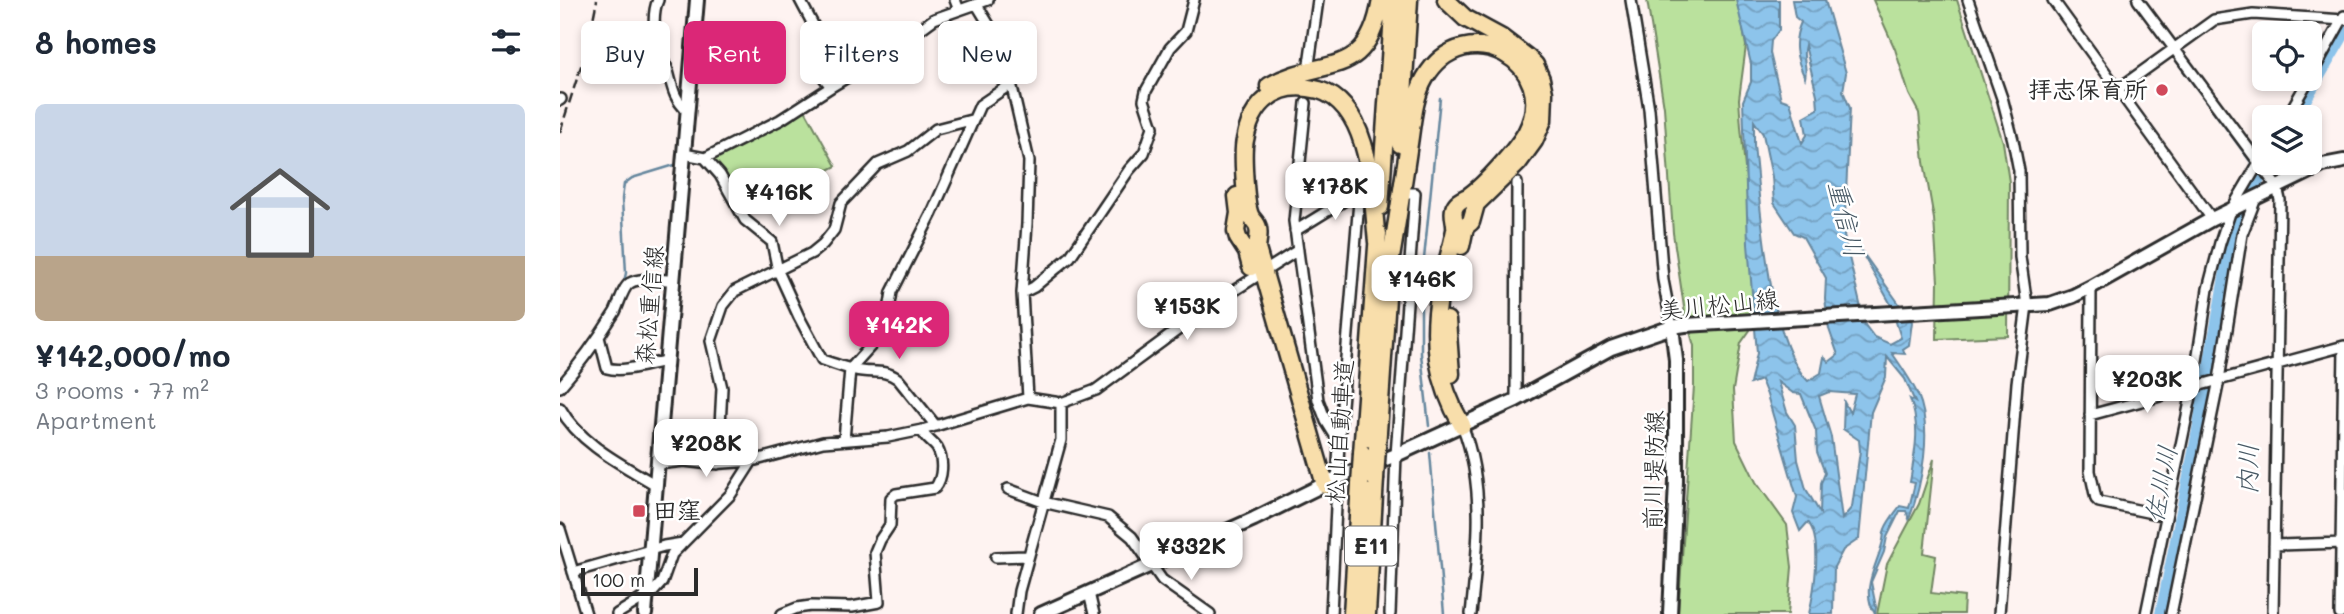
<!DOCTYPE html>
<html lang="en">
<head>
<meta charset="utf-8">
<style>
	:root { --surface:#fff; --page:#f6f6f7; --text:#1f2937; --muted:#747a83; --accent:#db2777 }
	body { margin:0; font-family:Mali,"Klee One",sans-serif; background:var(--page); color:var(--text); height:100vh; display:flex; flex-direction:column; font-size:26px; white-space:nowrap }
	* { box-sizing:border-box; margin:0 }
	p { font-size:23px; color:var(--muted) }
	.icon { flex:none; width:38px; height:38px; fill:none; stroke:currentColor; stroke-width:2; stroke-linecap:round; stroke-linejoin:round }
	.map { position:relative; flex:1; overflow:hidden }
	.side { display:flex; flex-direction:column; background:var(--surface); width:560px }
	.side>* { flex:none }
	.banner { position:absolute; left:21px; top:21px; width:665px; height:63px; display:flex; gap:14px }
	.tools { position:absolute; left:1692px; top:21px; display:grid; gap:14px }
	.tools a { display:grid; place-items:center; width:70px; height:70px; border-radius:10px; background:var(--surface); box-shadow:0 4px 10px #0003; font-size:35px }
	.scale { position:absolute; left:21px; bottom:18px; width:117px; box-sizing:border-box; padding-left:7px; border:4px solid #2b2b2b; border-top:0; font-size:19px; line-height:24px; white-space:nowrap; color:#2b2b2b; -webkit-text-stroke:5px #fff; paint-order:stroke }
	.price { position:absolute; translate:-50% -60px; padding:0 16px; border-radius:14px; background:#fff; color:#222; font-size:23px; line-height:46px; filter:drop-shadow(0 2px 4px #0008) }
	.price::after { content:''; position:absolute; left:50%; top:42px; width:21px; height:16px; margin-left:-10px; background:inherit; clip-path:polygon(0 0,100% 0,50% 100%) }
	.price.selected { background:var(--accent); color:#fff }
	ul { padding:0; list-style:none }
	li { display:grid; align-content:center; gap:14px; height:371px; padding:0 35px }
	li span { display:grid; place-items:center; height:217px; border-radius:10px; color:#555 }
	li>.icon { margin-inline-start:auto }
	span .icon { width:126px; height:126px; fill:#fffc; stroke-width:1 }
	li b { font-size:30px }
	h2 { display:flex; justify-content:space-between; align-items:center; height:84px; padding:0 35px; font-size:30px }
	.chip { padding:0 24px; border-radius:10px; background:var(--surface); box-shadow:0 4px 10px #0003; font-size:24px; line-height:63px }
	.chip.selected { background:var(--accent); color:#fff }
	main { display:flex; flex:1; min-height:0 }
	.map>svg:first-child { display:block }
	.green { fill:#bae19d; stroke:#728664; stroke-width:2 }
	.water { fill:url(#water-waves); stroke:#66879e; stroke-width:2; fill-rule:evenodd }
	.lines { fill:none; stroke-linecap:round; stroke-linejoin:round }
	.stream { stroke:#66879e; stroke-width:2.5 }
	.river { stroke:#8dc4eb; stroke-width:14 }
	.street-casing { stroke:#2b2b2b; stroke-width:14 }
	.secondary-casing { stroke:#2b2b2b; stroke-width:18 }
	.highway-casing { stroke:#2b2b2b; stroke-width:21 }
	.street { stroke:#fff; stroke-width:9 }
	.secondary { stroke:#fff; stroke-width:12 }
	.highway { stroke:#f8deab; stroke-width:16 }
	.rail { stroke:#2b2b2b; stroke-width:2.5; stroke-dasharray:10 5; stroke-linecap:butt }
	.highway-bridge-casing { stroke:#2b2b2b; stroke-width:21; stroke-linecap:butt }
	.highway-bridge { stroke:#f8deab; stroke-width:16 }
	.poi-dot { fill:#d1495b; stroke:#fff; stroke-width:2.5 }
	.labels { text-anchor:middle; stroke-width:5; stroke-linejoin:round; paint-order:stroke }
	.shield { fill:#fff; stroke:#6b6b6b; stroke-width:2 }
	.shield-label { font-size:23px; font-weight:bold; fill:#2b2b2b }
	.poi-label { font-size:24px; font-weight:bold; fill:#2b2b2b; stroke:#fff; text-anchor:end }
	.street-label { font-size:24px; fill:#2b2b2b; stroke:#fff }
	.water-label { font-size:26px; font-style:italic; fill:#485965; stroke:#fff }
</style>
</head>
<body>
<main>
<section class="side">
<h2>8 homes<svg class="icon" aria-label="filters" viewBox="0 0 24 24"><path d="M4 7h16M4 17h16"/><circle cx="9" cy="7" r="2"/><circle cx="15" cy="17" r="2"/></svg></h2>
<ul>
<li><span style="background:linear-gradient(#c9d6e8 70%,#b9a48a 0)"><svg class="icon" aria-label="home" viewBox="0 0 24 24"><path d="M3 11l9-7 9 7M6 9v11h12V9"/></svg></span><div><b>¥142,000/mo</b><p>3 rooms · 77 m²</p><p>Apartment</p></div></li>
</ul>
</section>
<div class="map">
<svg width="1784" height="614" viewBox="0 0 1784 614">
	<defs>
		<pattern id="water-waves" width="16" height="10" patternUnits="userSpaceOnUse" patternTransform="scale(1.75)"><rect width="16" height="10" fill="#8dc4eb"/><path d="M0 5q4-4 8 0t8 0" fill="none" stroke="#739fbf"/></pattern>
	</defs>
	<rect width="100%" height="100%" fill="#fef3f1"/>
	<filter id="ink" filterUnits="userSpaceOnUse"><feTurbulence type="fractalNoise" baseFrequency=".0143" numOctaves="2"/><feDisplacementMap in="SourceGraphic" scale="14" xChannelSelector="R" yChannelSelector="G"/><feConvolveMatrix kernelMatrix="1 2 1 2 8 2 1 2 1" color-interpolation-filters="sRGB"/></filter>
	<g filter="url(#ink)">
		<!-- green -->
		<path class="green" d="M1087,0h91l8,46 -7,53 2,28 7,72 17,110 -24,34 -8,47 3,51 20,41 31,43 5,42 -4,47h-110l16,-228v-40l-9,-32 -12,-81 -9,-126z
			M1313,0h84l46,142 6,40 -1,154 -71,3 1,-57 -4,-63 -10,-57 -5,-49 -10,-19 -14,-45z
			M244,108l32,58 -92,48 -32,-57z
			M1374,459l-10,94 12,3 -5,37 33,4 -1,17h-86l10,-50 32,-60z"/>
		<!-- water -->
		<path class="water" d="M1176,0h43v30l-8,11 -1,12 11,46 9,3 12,41 5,-8 -3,-18 14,-8 -1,-14 -12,-50c-4,13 3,21 0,33 -9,-19 -13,-35 -4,-56l-6,-5 -3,-17h33l21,73 -3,18 7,17 -6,128 21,89 9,12 16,7 11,-6 -11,-35 -32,-57 54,76 -3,23 -6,4 2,5 -13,-1c9,13 19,27 26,42 15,34 4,90 -9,124l-3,-8h-6l-13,26 -3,15 -13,30 5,25 -1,7c-16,-25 3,-49 8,-74 1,-4 0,-7 2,-11 3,-8 10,-16 15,-23l9,2 6,-25 -5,-1c5,-30 11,-55 0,-83l5,3 -10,-23 -18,-22 -1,20 -15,35 -12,127 -16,11 -9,17 -1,47h-24c5,-22 14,-74 -1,-92l-8,9 -7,-18 4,-16 -30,-102 -6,-15 -11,4 7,-31 -9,-109 -5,-143 8,-19v-18zM1194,121l9,13 9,43 2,26 20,30 9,4 23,41 -1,21 4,30 9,26 -9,7 -5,-5 -3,16 -13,8c-40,-38 -48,-180 -54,-236zM1218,382l15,11 8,1 15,37 1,21 8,21 -4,10 -1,30 -14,-24 -8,-29 -3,-35 -8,-13zM1269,392l26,2 -5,19 -6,-11 -1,27 16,11 1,11 -8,56 -10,12 -11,-82 -12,-41z"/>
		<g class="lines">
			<!-- stream -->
			<path class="stream" d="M1572,0l37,49
				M1612,55l81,110
				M63,286l3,-13 -4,-74 2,-15 8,-6 46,-14
				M869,426l-8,-72v-65l19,-191
				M870,453l14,161"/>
			<!-- river -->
			<path class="river" d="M1734,117l50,-85
				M1602,614l34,-167 36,-204c9,-29 20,-55 35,-80"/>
			<defs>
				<path id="street" d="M98,0c-7,15 -3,41 2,56 2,5 7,9 8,15 5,18 5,26 19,40
					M240,0l18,34 -4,22 4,14 13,17 58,-35 45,-33 54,-19
					M395,0l4,10
					M1071,0l18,109 14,171 9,47
					M1408,0l35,101 10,39 6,31 1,86 7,48 -10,78 -18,231
					M1493,0l159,219
					M1578,0l139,187 3,13 -7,414
					M417,5l26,43 26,113 -2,63 -5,69 6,105
					M749,64l9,-64
					M1750,77l34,-61
					M1558,89l96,-69 39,-6 91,6
					M0,100l1,-1
					M746,103l-12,118 24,179 8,21 13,21
					M1727,117l22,-38
					M124,154l21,4 15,17 25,45 27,22 6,29 21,46 23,43c11,3 22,8 33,10 16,4 29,-2 43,9l38,47
					M145,158l75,-38 51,-33
					M735,231l68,-42
					M1531,287l-1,184 6,28 3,3 67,14
					M462,293l12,-6 36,-30 59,-87 15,-17 9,-26 -9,-27 2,-9 24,-43 16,-17 8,-31
					M39,337l8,31c16,5 41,-4 59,-7
					M0,387c21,-24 38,-48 55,-75 4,-8 8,-25 15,-29 9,-6 32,-3 43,-3
					M956,400l1,-217
					M0,408c20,36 61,56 96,77
					M1530,415l254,-69 -4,268
					M902,425c24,61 16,125 9,189
					M284,440l6,-71 36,-40 6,-37 40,-79 48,-108 31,-21
					M98,464l26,-3 26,3 42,-3
					M158,464l4,-76 -11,-47 12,-35 12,-15 77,-38 11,-9 11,-14 7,-27 37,-39 30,-13 28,-22 35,-9
					M448,489l35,13 65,15 24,20 30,43 48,34
					M0,529l26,85
					M1714,545l70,-2
					M436,557l32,-1
					M13,572l91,-26 19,-3
					M529,593l5,21
					M57,614l36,-22 9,-10 10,-28 59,-60 21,-33 71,-19 65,-5 34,-7 106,-32 33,5 35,-13 117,-86 85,-54
					M222,614l15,-6 14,-2 41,1 27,-5 -4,-50 5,-12 10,-15 1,-27 5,-4 39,-6c8,-10 9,-28 2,-40 -5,-7 -12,-9 -15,-18
					M456,614l3,-23 42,-151v-37
					M771,614l8,-172 21,-253
					M830,614l6,-159 19,-262h-9
					M1586,614l47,-227 15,-98 12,-46 11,-33 33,-56
					M1611,614l48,-234 23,-146 14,-36"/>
				<path id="secondary" d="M85,614l52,-614
					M481,614l213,-95 83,-41 59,-23 120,-55 95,-52 61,-21 13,-2 365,-21 23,-8 18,-9 121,-68 111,-54 21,-4
					M1110,614l6,-133v-121l-4,-33"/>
				<path id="highway" d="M886,0l19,18 37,20 25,19 8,8 6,14 3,14 -1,27 -9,21 -16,22 -42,41 -5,18 -6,5 -4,19
					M709,86c54,-31 98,-3 112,-86
					M840,144l9,-144
					M677,196l2,17 -3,18 2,7 9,14 4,15
					M820,207l14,-207
					M828,276c7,-42 14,-84 20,-126 4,-23 5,-52 17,-72 40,-69 138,-15 101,55 -9,16 -41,52 -57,63 -5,3 -13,5 -15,13 -2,6 2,14 1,21 -4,21 -11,41 -15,62 -9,48 -3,90 22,133
					M887,320l4,54
					M817,447l12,-179
					M802,453l16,-220
					M765,485l-68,-236c0,-6 3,-15 1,-21 -1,-6 -6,-8 -8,-13 -5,-12 -8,-63 -5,-75 4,-22 15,-42 37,-50 11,-4 25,-3 37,0 53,16 53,106 58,152
					M792,614l8,-130
					M807,614l8,-135"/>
			</defs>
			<!-- street casing -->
			<use href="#street" class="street-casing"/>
			<!-- secondary casing -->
			<use href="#secondary" class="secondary-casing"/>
			<!-- highway casing -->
			<use href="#highway" class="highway-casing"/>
			<!-- street -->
			<use href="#street" class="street"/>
			<!-- secondary -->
			<use href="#secondary" class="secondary"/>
			<!-- highway -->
			<use href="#highway" class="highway"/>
			<!-- rail -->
			<path class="rail" d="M0,132l28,-88 9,-44"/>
			<defs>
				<path id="highway-bridge" d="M815,479l2,-32
					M800,484l2,-31"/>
			</defs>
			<!-- highway-bridge casing -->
			<use href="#highway-bridge" class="highway-bridge-casing"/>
			<!-- highway-bridge -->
			<use href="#highway-bridge" class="highway-bridge"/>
		</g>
	</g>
	<!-- markers -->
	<g class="poi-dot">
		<circle cx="1602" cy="90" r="7"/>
		<rect x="72" y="504" width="14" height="14" rx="3.5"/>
	</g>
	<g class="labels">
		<!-- shield labels -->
		<rect class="shield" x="785" y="526.5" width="52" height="39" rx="5"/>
		<g class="shield-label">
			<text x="811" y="554">E11</text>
		</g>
		<!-- poi labels -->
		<g class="poi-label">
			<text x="1588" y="98">拝志保育所</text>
			<text x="93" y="519" text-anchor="start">田窪</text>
		</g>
		<!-- street labels -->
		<g class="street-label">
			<text transform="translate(90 305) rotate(-85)" y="8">森松重信線</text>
			<text transform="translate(1159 305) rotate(-6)" y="8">美川松山線</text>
			<text transform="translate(780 431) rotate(-86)" y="8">松山自動車道</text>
			<text transform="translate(1094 470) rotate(-89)" y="8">前川堤防線</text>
		</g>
		<!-- water labels -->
		<g class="water-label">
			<text transform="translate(1286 219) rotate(77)" y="9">重信川</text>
			<text transform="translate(1688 469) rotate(-89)" y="9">内川</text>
			<text transform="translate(1601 484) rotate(-79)" y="9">佐川川</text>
		</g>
	</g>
</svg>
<div class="tools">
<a><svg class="icon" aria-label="locate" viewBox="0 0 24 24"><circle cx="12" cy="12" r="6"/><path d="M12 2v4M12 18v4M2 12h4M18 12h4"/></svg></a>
<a><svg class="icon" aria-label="layers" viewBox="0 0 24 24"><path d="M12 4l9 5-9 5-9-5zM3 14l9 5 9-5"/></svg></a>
</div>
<div class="scale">100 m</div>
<b class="price" style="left:775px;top:222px">¥178K</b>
<b class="price" style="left:219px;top:228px">¥416K</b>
<b class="price" style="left:862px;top:315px">¥146K</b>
<b class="price" style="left:627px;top:342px">¥153K</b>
<b class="price selected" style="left:339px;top:361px">¥142K</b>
<b class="price" style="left:1587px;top:415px">¥203K</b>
<b class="price" style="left:146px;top:479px">¥208K</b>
<b class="price" style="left:631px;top:582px">¥332K</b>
<div class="banner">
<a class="chip">Buy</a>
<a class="chip selected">Rent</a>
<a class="chip">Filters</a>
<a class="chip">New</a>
</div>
</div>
</main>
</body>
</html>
